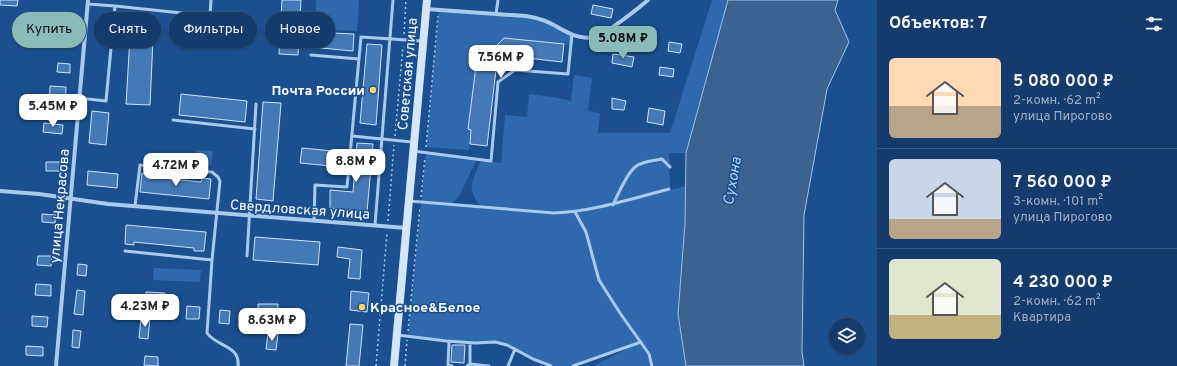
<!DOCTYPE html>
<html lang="ru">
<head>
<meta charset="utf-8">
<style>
	:root { --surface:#143b6b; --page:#214673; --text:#f1f3f6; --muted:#9dadc1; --line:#33557e; --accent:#8bbbb9 }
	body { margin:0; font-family:Overpass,sans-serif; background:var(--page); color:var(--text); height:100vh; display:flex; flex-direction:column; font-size:15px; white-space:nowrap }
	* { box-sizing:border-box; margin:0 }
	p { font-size:13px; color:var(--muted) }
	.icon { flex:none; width:22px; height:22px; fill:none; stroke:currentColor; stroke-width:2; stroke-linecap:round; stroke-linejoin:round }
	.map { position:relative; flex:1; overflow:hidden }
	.details { display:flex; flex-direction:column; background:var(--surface); width:300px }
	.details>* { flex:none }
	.top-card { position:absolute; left:12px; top:12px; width:380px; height:36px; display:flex; gap:8px }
	.fabs { position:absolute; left:829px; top:318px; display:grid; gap:8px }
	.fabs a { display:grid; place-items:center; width:36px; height:36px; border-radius:50%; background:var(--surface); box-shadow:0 1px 3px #0004,0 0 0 1px var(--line); font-size:20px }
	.price { position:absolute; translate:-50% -34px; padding:0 9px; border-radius:8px; background:#fff; color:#222; font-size:13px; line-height:26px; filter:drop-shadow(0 1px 2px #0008) }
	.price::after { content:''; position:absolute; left:50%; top:24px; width:12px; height:9px; margin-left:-6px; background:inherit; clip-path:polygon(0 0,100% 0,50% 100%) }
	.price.current { background:var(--accent); color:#111 }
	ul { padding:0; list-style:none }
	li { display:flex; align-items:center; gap:12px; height:100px; padding:0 12px }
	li+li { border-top:1px solid var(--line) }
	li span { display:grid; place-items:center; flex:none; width:112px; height:80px; border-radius:6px; color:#555 }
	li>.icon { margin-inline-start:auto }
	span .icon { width:48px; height:48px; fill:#fffc; stroke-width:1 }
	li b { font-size:17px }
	h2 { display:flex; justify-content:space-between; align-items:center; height:48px; padding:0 12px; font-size:17px }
	.chip { padding:0 14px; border-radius:18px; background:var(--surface); box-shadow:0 1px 3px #0004,0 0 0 1px var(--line); font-size:14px; line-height:36px }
	.chip.current { background:var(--accent); color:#111 }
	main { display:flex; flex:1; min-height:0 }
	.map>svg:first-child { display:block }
	.green { fill:#2e69ad }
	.water { fill:#3c6290; stroke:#9cc4f0 }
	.building { fill:#4478b7; stroke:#cfe3fa }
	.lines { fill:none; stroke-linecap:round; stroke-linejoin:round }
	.path { stroke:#a9c9ee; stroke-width:1.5; stroke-dasharray:2 3; stroke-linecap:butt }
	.lane { stroke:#a9c9ee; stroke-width:3 }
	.street { stroke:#a9c9ee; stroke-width:4 }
	.secondary { stroke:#d6e6fa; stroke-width:8 }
	.poi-dot { fill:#ffd166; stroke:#1b4f8f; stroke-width:1.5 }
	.labels { text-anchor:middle; stroke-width:3; stroke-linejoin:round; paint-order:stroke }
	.street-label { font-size:14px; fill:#fff; stroke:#1b4f8f }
	.poi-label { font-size:14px; font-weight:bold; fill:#fff; stroke:#1b4f8f; text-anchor:end }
	.water-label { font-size:15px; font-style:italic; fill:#b5d3f5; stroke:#1b4f8f }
</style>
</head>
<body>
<main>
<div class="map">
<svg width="877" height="366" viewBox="0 0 877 366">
	<rect width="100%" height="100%" fill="#1b4f8f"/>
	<!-- green -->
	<path class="green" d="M316,0h43l-2,31 -42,-2z
		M712,0h16l-42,153h-17l1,37 16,-4 -1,38 -7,90 8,52h-93l44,-22 -64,22h-22l-56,-24 -20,1 -67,-6 18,-184 51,6 -18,37 -8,8 30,3c-16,-20 -8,-26 0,-47l20,3 4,-48 22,2 2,-23 24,3 18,4 3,-26 18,3 -4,33 12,2 -2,20h72z
		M439,10l101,8 32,16 -2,11 -66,-7 -28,29 -8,62 3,1 -2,20 -43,-3z
		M129,11l23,2 -1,13 -23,-2z
		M196,150l17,1 -2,14 -26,-2v-2h-7v-2l7,1 7,-6h4z
		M154,268l47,2 -1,12 -47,-2z"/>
	<!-- water -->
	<path class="water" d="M728,0h110l-3,10 14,32 -22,47 -23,126 -2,137 2,14h-118l-8,-52 7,-90 1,-71z"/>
	<!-- building -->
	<path class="building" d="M0,0h18l-1,6 -17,-1z
		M282,0h19l-3,55 -19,-1z
		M593,5l20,4 -2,9 -20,-4z
		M56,32l17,1 -1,9 -17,-1z
		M311,32l43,2 -1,17 -43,-4z
		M130,37l23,2 -3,66 -24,-1z
		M504,38l60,6 -2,18 -52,-6 -14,14 -9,76 -17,-2 1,-14 -3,-1 8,-63z
		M669,42l13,2 -2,9 -12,-2z
		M367,44l15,1 -6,80 -16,-2z
		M613,54l21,3 -2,10 -20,-4z
		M58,63l12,1v9l-13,-1z
		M660,67l14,2 -1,8 -14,-2z
		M50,86l16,1 -1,20 -16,-1z
		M181,94l66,7 -2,21 -66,-7z
		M612,98l14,3 -2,9 -12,-1z
		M263,102l18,1 -8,98 -17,-2z
		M649,108l16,3 -2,14 -16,-3z
		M92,111l17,2 -3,32 -17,-2z
		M44,123l19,2 -1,9 -19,-2z
		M357,143l16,1 -6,68 -37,-4v-18l23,2z
		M302,148l31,3 -2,15 -31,-3z
		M46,162h15v9h-15z
		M88,171l30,3 -1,14 -30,-3z
		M142,173l10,2v2l49,5 1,-4 9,1 -2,20 -69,-7z
		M42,214l14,1 -1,8 -13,-1z
		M126,225l80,7 -2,19h-10v-3l-60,-6v3l-9,-1z
		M255,237l65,5 -2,23 -65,-5z
		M338,247l24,3 -2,29 -12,-1 2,-19 -13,-2z
		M38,256h14l-1,10 -14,-1z
		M78,264l9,1 -1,11 -9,-1z
		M36,284l15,1v11l-16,-1z
		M77,290l8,1 -2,24 -9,-1z
		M351,291l18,2 -2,19 -17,-2z
		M146,292l19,1 -1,11 -19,-2z
		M258,304h20l-1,11 -19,-1z
		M187,306l13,1 -1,12h-13z
		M220,310l10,1 -1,13 -10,-1z
		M32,316l16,1 -1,10 -15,-1z
		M141,318h9l-2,21 -9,-1z
		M350,324l13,1 -4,41h-13z
		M73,330l8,1 -2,17 -7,-1z
		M268,333l10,1 -2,16 -10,-1z
		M452,345h13l-1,18 -13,-1z
		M26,346l17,1v9l-17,-1z
		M145,356l13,1v9l-14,-1z"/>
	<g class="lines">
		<!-- path -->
		<path class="path" d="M404,34l2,-34
			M395,136l8,-90
			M426,147l12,-131
			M421,197l4,-40
			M388,221l6,-76
			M408,331l12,-124
			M376,366l11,-133
			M405,366l2,-26"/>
		<!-- lane -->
		<path class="lane" d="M115,6l95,10 1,-16
			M496,14l2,-14
			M311,55l48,4
			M79,98l27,3 9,-95 -27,-2
			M173,120l82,9
			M352,136l60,6
			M413,151l78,10 7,-79 17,-12 53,4 4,-40
			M409,201l145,12c41,-2 76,-14 115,-24
			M613,205c4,-9 15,-32 22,-38 7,-6 18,-6 27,-8l8,8
			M135,206l5,-41 72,7 6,5 2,4 -8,79 -5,73c10,14 33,12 31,33
			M575,212l11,20 13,48 21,33 29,41 3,12
			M314,221l1,-36 32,2 14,-150 61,4
			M375,225l18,-225
			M125,251l87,9
			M247,256l9,-152
			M398,335l48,6 29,2 20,-1 12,3 26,14 18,7
			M449,342l-1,23 4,1
			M470,364v-21
			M467,366l3,-2 19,2
			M508,366l7,-17
			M573,366l68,-24"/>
		<!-- street -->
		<path class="street" d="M426,9l100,7c21,3 28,10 45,18 23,10 35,-2 53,-15 8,-6 16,-12 24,-19
			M0,191l39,3 69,10 298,24
			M56,366l32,-366"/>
		<!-- secondary -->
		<path class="secondary" d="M394,366l33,-366"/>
	</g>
	<!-- markers -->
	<g class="poi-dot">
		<circle cx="373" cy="90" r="4"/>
		<circle cx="362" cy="307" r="4"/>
	</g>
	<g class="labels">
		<!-- street labels -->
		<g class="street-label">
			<text transform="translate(407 74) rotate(-85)" y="5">Советская улица</text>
			<text transform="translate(59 206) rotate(-85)" y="5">улица Некрасова</text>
			<text transform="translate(300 209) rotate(4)" y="5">Свердловская улица</text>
		</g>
		<!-- poi labels -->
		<g class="poi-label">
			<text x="365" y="95">Почта России</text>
			<text x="370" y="312" text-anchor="start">Красное&amp;Белое</text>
		</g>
		<!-- water labels -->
		<g class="water-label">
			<text transform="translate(732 181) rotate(-80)" y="5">Сухона</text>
		</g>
	</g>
</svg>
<div class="fabs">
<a><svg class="icon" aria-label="layers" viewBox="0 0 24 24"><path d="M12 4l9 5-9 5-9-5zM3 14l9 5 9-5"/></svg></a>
</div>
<b class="price current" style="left:623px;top:60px">5.08M ₽</b>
<b class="price" style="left:501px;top:79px">7.56M ₽</b>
<b class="price" style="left:53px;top:128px">5.45M ₽</b>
<b class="price" style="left:356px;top:183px">8.8M ₽</b>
<b class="price" style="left:176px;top:187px">4.72M ₽</b>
<b class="price" style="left:145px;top:328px">4.23M ₽</b>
<b class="price" style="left:272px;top:342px">8.63M ₽</b>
<div class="top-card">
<a class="chip current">Купить</a>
<a class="chip">Снять</a>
<a class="chip">Фильтры</a>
<a class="chip">Новое</a>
</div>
</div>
<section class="details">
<h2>Объектов: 7<svg class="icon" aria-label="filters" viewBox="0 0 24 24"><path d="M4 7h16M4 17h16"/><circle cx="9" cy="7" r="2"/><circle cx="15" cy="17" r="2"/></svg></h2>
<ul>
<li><span style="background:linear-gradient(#ffd9b3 60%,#b9a48a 0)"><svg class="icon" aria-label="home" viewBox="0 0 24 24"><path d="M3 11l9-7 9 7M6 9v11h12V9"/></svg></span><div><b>5 080 000 ₽</b><p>2-комн. · 62 m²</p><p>улица Пирогово</p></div></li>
<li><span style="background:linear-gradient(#c9d6e8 75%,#b9a48a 0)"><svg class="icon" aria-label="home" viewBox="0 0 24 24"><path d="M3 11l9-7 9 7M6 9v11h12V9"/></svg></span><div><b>7 560 000 ₽</b><p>3-комн. · 101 m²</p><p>улица Пирогово</p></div></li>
<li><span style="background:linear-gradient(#dfe7d0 70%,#c2b280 0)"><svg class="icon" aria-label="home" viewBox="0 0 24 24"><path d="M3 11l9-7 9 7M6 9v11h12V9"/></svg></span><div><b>4 230 000 ₽</b><p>2-комн. · 62 m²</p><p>Квартира</p></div></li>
</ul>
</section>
</main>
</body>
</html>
